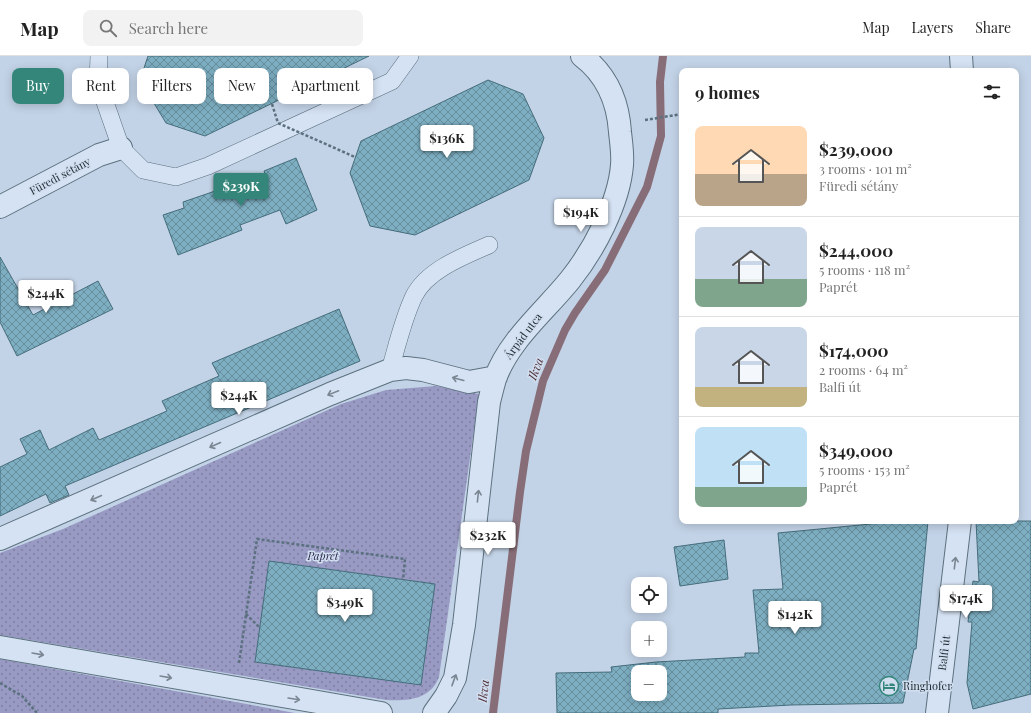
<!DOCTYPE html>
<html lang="en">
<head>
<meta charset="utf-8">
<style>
	:root { --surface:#fff; --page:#f2f2f2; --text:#222; --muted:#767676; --line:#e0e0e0; --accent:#34867a }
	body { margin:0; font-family:"Playfair Display",serif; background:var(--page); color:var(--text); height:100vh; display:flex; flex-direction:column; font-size:15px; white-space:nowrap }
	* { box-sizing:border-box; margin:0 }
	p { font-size:13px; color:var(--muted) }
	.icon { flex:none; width:22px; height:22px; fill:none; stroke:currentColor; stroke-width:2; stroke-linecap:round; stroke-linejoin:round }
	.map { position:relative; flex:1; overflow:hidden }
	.details { position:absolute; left:679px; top:12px; width:340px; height:456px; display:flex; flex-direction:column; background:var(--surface); border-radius:8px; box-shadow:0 2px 10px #0003 }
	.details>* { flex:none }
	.guide { position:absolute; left:12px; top:12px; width:380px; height:36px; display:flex; gap:8px }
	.controls { position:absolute; left:631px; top:521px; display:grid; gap:8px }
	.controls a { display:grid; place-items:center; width:36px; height:36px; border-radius:8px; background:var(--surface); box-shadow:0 2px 10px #0003; font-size:20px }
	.price { position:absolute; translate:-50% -34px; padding:0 9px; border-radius:4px; background:#fff; color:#222; font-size:13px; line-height:26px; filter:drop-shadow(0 1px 2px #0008) }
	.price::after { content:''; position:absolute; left:50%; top:24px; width:12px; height:9px; margin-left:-6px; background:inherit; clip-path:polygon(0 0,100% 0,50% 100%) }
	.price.selected { background:var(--accent); color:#fff }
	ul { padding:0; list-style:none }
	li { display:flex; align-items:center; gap:12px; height:100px; padding:0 16px }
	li+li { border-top:1px solid var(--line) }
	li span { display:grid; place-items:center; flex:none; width:112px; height:80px; border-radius:8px; color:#555 }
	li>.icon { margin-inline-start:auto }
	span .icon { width:48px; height:48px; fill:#fffc; stroke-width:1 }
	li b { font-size:17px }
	h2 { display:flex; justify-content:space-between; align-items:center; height:48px; padding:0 16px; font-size:17px }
	.pill { padding:0 14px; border-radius:8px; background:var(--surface); box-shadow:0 2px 10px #0003; font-size:14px; line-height:36px }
	.pill.selected { background:var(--accent); color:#fff }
	header { display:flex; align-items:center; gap:24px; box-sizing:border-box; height:56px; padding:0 20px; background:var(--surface); border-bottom:1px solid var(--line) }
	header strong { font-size:19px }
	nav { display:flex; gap:22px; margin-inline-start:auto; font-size:14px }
	.search { width:280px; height:36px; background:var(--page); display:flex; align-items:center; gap:10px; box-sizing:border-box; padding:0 14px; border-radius:8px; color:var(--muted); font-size:15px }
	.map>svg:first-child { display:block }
	.park { fill:url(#park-dots) }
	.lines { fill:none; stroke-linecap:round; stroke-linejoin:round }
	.stream { stroke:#876d77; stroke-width:8 }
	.building { fill:url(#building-cross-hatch); stroke:#456d7b; fill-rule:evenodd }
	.service-casing { stroke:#5c717f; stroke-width:18 }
	.pedestrian-casing { stroke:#5c717f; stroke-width:24 }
	.minor-casing { stroke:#5c717f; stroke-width:24 }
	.path { stroke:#5c717f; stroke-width:2.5; stroke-dasharray:3 2; stroke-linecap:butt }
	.service { stroke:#d5e2f3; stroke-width:17 }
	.pedestrian { stroke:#d5e2f3; stroke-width:22 }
	.minor { stroke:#d5e2f3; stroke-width:22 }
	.path-bridge { stroke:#5c717f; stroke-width:2.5; stroke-dasharray:3 2; stroke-linecap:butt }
	.oneway { stroke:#7a8692 }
	.labels { text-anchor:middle; stroke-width:3; stroke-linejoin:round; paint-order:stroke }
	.street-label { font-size:11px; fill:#1e2b31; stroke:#d1def0 }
	.park-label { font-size:11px; font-style:italic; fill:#2b274b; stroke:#d1def0 }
	.poi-label { font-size:11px; fill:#1e2b31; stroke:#d1def0; text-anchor:start }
	.water-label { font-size:12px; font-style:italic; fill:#4f2f36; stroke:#d1def0 }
</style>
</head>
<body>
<header>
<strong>Map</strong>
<div class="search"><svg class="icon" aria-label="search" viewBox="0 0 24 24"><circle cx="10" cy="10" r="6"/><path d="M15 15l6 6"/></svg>Search here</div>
<nav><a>Map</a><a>Layers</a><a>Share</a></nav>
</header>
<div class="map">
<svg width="1031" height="657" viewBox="0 0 1031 657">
	<defs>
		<pattern id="park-dots" width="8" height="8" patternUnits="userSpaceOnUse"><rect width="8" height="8" fill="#989ac4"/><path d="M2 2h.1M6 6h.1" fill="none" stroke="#7b7ea0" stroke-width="1.8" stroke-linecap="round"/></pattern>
		<pattern id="building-cross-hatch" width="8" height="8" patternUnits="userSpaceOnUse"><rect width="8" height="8" fill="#7daec1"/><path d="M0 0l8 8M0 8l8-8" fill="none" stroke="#668e9d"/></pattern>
	</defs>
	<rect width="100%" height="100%" fill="#c3d3e7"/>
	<!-- park -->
	<path class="park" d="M436,330l43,8 -40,283c-9,23 -31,24 -53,23l-386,-65v-82l63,-24 278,-125 45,-14z
		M0,603l295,54h-295z"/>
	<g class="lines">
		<!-- stream -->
		<path class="stream" d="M493,657l27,-221 6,-41 17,-70 22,-51 10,-17 30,-43 42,-83 14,-51 -1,-54 3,-26"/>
	</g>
	<!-- building -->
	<path class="building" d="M148,0h221l-164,80 -39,-13 -26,-43z
		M488,24l35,14 21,44 -15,42 -114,55 -45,-9 -20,-53 11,-32z
		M296,102l21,52 -31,14 -6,-14 -40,15 2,5 -64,25 -15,-40 21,-7 -1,-6 82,-28 -1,-3z
		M0,201l33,58 65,-34 15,28 -96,47 -17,-34z
		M339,253l21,52 -295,125 4,9 -19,8 -4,-9 -46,22v-49l27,-13 -7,-15 20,-9 9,20 44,-22 6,12 68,-29 -5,-10 57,-25 -7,-13z
		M881,465h47l-12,128h-2l-11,54 -112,2 -73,4v4h-161l-1,-40 56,-1 -1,-5 45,-5 89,-5v-4h14l-6,-63 30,-1 -5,-56 103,-10zM638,616h22v22h-22z
		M976,465h55v173l-58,15 -6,-26 5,-61h-4l5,-41 6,1z
		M724,484l4,39 -48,7 -6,-39z
		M269,505l166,23 -14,101 -166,-23z"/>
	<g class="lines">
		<defs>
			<path id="service" d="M99,0l-1,26 23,66 22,22 33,7 32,-11 184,-85 18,-25
				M390,314c7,-24 13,-51 24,-74 13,-26 50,-40 75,-51"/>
			<path id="pedestrian" d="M0,151l99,-52 22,-7"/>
			<path id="minor" d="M961,0l1,15
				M0,483l330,-145 60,-24 16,-2 17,2 46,12 27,-5
				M0,591l381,66
				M434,657l12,-17 9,-18 9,-53 25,-223c2,-8 4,-16 6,-23 14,-39 50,-68 75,-99 24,-30 49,-77 52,-115 1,-11 -1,-23 -2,-33 -2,-31 -13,-57 -38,-76
				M937,657l23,-192"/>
		</defs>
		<!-- service casing -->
		<use href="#service" class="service-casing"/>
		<!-- pedestrian casing -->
		<use href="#pedestrian" class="pedestrian-casing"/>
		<!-- minor casing -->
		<use href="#minor" class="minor-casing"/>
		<!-- path -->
		<path class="path" d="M645,64l37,-6
			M246,558l14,14
			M239,607l18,-124 148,20 -2,21
			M0,627l22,13 15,17"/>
		<!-- service -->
		<use href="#service" class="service"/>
		<!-- pedestrian -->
		<use href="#pedestrian" class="pedestrian"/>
		<!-- minor -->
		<use href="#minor" class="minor"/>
		<!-- path-bridge -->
		<path class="path-bridge" d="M272,48l6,19 77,34"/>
	</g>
	<!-- one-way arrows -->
	<defs><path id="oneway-shaft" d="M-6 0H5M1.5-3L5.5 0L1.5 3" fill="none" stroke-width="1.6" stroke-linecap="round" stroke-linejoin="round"/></defs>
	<g class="oneway">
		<use href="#oneway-shaft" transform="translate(458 323) rotate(-165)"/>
		<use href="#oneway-shaft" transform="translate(333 337) rotate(158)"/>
		<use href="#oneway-shaft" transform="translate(215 389) rotate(156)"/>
		<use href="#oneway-shaft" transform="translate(478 440) rotate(-84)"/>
		<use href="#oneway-shaft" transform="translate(96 442) rotate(156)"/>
		<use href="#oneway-shaft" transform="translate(955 507) rotate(-83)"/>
		<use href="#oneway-shaft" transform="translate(38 598) rotate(10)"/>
		<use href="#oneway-shaft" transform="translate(166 621) rotate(10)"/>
		<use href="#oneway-shaft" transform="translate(454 624) rotate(-70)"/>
		<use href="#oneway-shaft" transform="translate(294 643) rotate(9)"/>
	</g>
	<!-- icons -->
	<defs>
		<symbol id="hotel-ring" viewBox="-11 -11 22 22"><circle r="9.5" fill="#d1def0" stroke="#34867a" stroke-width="1.5"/><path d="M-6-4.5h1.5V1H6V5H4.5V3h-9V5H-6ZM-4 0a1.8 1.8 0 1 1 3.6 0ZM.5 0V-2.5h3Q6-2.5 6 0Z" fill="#34867a"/></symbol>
	</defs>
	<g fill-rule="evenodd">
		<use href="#hotel-ring" x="878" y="619" width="22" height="22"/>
	</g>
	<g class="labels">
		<!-- street labels -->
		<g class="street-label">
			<text transform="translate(60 120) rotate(-28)" y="4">Füredi sétány</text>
			<text transform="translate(523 280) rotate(-53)" y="4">Árpád utca</text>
			<text transform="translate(944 597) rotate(-83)" y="4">Balfi út</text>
		</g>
		<!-- park labels -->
		<g class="park-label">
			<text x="323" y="504">Paprét</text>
		</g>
		<!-- poi labels -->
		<g class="poi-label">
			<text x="903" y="634">Ringhofer</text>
		</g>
		<!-- water labels -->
		<g class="water-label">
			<text transform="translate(536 313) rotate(-69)" y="4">Ikva</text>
			<text transform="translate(484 635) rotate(-83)" y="4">Ikva</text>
		</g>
	</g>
</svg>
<div class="controls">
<a><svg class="icon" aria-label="locate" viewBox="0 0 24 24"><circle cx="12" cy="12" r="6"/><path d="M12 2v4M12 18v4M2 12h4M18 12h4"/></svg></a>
<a>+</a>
<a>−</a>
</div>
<b class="price" style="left:447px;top:103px">$136K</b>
<b class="price selected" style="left:241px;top:151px">$239K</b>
<b class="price" style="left:581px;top:177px">$194K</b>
<b class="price" style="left:46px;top:258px">$244K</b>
<b class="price" style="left:239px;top:360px">$244K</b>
<b class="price" style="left:488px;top:500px">$232K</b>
<b class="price" style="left:966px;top:563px">$174K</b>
<b class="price" style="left:345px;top:567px">$349K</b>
<b class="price" style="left:795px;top:579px">$142K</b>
<div class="guide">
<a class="pill selected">Buy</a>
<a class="pill">Rent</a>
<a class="pill">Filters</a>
<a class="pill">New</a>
<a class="pill">Apartment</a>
</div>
<section class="details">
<h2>9 homes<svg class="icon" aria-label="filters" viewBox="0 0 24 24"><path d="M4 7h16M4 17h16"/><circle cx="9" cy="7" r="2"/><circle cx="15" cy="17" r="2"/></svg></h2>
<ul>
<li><span style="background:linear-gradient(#ffd9b3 60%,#b9a48a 0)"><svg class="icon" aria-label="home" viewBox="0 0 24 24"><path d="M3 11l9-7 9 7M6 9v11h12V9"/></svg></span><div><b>$239,000</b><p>3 rooms · 101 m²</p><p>Füredi sétány</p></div></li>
<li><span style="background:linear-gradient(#c9d6e8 65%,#7fa58c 0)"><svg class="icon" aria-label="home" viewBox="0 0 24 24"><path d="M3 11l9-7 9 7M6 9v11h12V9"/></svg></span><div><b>$244,000</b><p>5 rooms · 118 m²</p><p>Paprét</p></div></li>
<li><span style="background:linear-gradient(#c9d6e8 75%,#c2b280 0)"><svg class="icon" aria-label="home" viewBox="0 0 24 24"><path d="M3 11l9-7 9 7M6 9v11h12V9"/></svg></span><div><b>$174,000</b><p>2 rooms · 64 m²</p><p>Balfi út</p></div></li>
<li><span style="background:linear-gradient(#bfe0f5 75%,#7fa58c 0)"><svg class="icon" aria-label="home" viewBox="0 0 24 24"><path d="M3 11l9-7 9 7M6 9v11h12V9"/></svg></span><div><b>$349,000</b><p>5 rooms · 153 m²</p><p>Paprét</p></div></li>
</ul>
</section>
</div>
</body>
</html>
